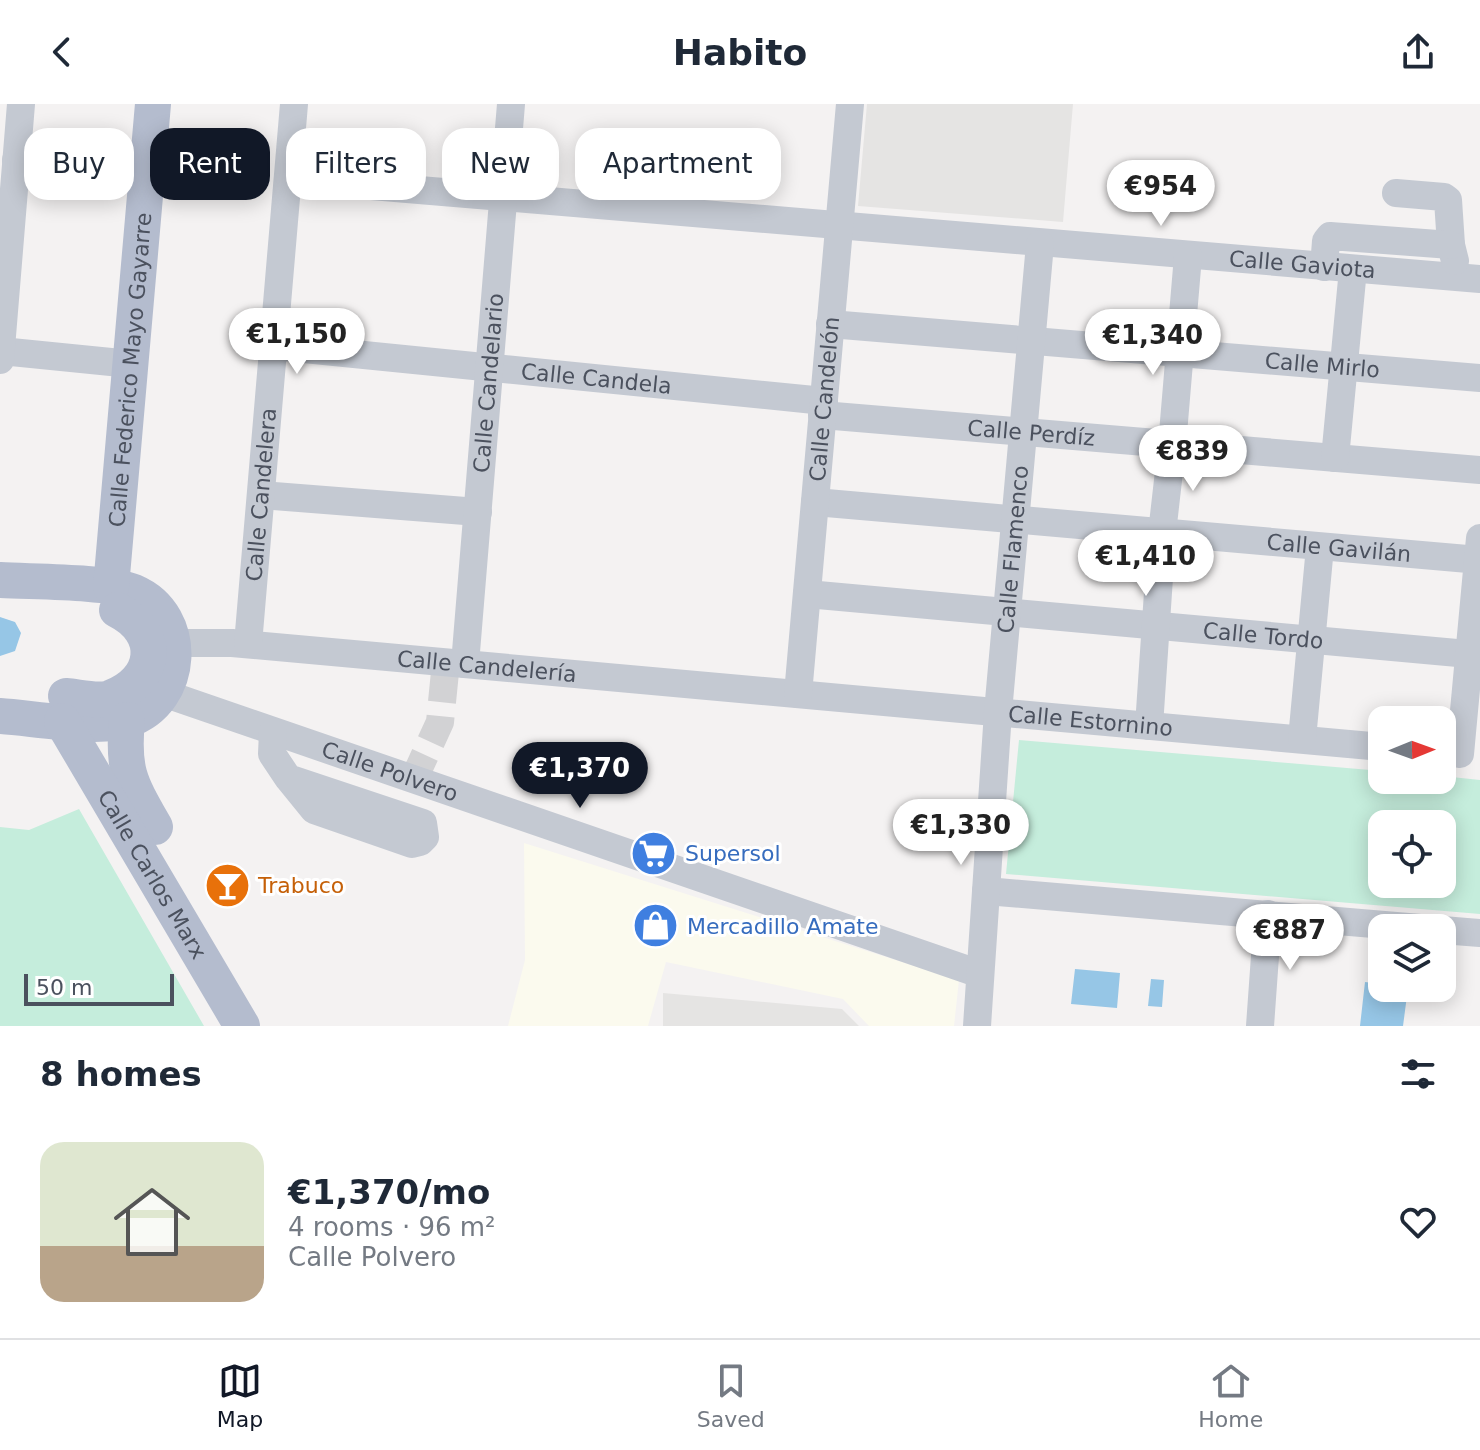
<!DOCTYPE html>
<html lang="en">
<head>
<meta charset="utf-8">
<style>
	:root { --surface:#fff; --page:#f2f2f3; --text:#1f2937; --muted:#747a83; --line:#e0e1e3; --accent:#111827 }
	body { margin:0; font-family:"DejaVu Sans",sans-serif; background:var(--page); color:var(--text); height:100vh; display:flex; flex-direction:column; font-size:30px; white-space:nowrap }
	* { box-sizing:border-box; margin:0 }
	p { font-size:26px; color:var(--muted) }
	.icon { flex:none; width:44px; height:44px; fill:none; stroke:currentColor; stroke-width:2; stroke-linecap:round; stroke-linejoin:round }
	.map { position:relative; height:922px; overflow:hidden }
	.panel { display:flex; flex-direction:column; background:var(--surface); flex:1 }
	.panel>* { flex:none }
	.guide { position:absolute; left:24px; top:24px; width:800px; height:72px; display:flex; gap:16px }
	.needle { width:52px; rotate:89deg }
	.tools { position:absolute; left:1368px; top:602px; display:grid; gap:16px }
	.tools a { display:grid; place-items:center; width:88px; height:88px; border-radius:16px; background:var(--surface); box-shadow:0 4px 20px #0003; font-size:40px }
	.scale { position:absolute; left:24px; bottom:20px; width:150px; box-sizing:border-box; padding-left:8px; border:4px solid #4b515e; border-top:0; font-size:22px; line-height:28px; white-space:nowrap; color:#4b515e; -webkit-text-stroke:6px #fff; paint-order:stroke }
	.price { position:absolute; translate:-50% -68px; padding:0 18px; border-radius:28px; background:#fff; color:#222; font-size:26px; line-height:52px; filter:drop-shadow(0 2px 4px #0008) }
	.price::after { content:''; position:absolute; left:50%; top:48px; width:24px; height:18px; margin-left:-12px; background:inherit; clip-path:polygon(0 0,100% 0,50% 100%) }
	.price.on { background:var(--accent); color:#fff }
	ul { padding:0; list-style:none }
	li { display:flex; align-items:center; gap:24px; height:200px; padding:0 40px }
	li+li { border-top:2px solid var(--line) }
	li span { display:grid; place-items:center; flex:none; width:224px; height:160px; border-radius:24px; color:#555 }
	li>.icon { margin-inline-start:auto }
	span .icon { width:96px; height:96px; fill:#fffc; stroke-width:1 }
	li b { font-size:34px }
	h2 { display:flex; justify-content:space-between; align-items:center; height:96px; padding:0 40px; font-size:34px }
	.pill { padding:0 28px; border-radius:24px; background:var(--surface); box-shadow:0 4px 20px #0003; font-size:28px; line-height:72px }
	.pill.on { background:var(--accent); color:#fff }
	header { display:flex; justify-content:space-between; align-items:center; height:104px; padding:0 40px; background:var(--surface); font-size:36px; font-weight:700 }
	.tab-bar { display:flex; justify-content:space-around; align-items:center; height:112px; border-top:2px solid var(--line); background:var(--surface); font-size:22px; color:var(--muted) }
	.tab-bar a { display:grid; justify-items:center; gap:4px }
	.tab-bar .on { color:var(--accent) }
	.map>svg:first-child { display:block }
	.commercial { fill:#fbfaee }
	.education { fill:#e5e4e3 }
	.green { fill:#c5eddc; fill-rule:evenodd }
	.water { fill:#96c6e6 }
	.lines { fill:none; stroke-linecap:round; stroke-linejoin:round }
	.minor-tunnel { stroke:#d2d2d4; stroke-width:28; stroke-dasharray:28 14; stroke-linecap:butt }
	.minor { stroke:#c4c9d2; stroke-width:28 }
	.major { stroke:#b4bcce; stroke-width:36 }
	.labels { text-anchor:middle; stroke-width:6; stroke-linejoin:round; paint-order:stroke }
	.street-label { font-size:22px; fill:#4b515e; stroke:#fff }
	.shop-label { font-size:22px; fill:#366cbe; stroke:#fff; text-anchor:start }
	.food-label { font-size:22px; fill:#c56008; stroke:#fff; text-anchor:start }
</style>
</head>
<body>
<header><svg class="icon" aria-label="back" viewBox="0 0 24 24"><path d="M15 5l-7 7 7 7"/></svg>Habito<svg class="icon" aria-label="share" viewBox="0 0 24 24"><path d="M12 15V3M7 8l5-5 5 5M5 13v7h14v-7"/></svg></header>
<div class="map">
<svg width="1480" height="922" viewBox="0 0 1480 922">
	<rect width="100%" height="100%" fill="#f4f2f2"/>
	<!-- commercial -->
	<path class="commercial" d="M524,739l435,137 -5,46h-85l-26,-27 -177,-37 -18,64h-140l17,-66z"/>
	<!-- education -->
	<path class="education" d="M867,0h206l-10,118 -205,-16z
		M663,889l179,16 17,17h-196z"/>
	<!-- green -->
	<path class="green" d="M1019,636l363,31v9h60v-4l38,4v134l-474,-40zM1382,720h60v60h-60z
		M79,705l125,217h-204v-199l29,3z"/>
	<!-- water -->
	<path class="water" d="M0,513l15,5 6,11 -6,18 -15,5z
		M1075,865l45,4 -3,35 -46,-4z
		M1151,875l13,1 -2,27 -14,-1z
		M1365,878l17,2v4h26l-5,38h-43z"/>
	<g class="lines">
		<!-- minor-tunnel -->
		<path class="minor-tunnel" d="M411,675l8,-11 21,-46 6,-60"/>
		<!-- minor -->
		<g class="minor">
			<path d="M16,56l132,10"/>
			<path id="s1" d="M288,75l1192,100"/>
			<path d="M1396,89l48,4 4,3 3,45 4,16"/>
			<path d="M1324,163l2,-26 4,-5 121,9"/>
			<path id="s2" d="M830,220l650,54"/>
			<path id="s3" d="M274,242l550,55"/>
			<path d="M1,247l130,13"/>
			<path d="M0,256l21,-256"/>
			<path id="s4" d="M822,311l658,55"/>
			<path d="M1335,354l18,-189"/>
			<path d="M261,391l217,17"/>
			<path id="s5" d="M815,398l665,58"/>
			<path id="s6" d="M807,490l673,61"/>
			<path id="s7" d="M174,539h58l1150,104"/>
			<path id="s8" d="M248,540l46,-540"/>
			<path id="s9" d="M465,560l46,-560"/>
			<path id="s10" d="M163,589l817,281"/>
			<path id="s11" d="M798,590l52,-590"/>
			<path d="M1149,622l13,-193 10,-88 16,-189"/>
			<path d="M273,628l-1,22 16,24 26,32 98,34 8,-2 5,-5 -2,-14 -135,-45"/>
			<path d="M1302,635l18,-192"/>
			<path d="M1460,650l20,-216"/>
			<path d="M986,787l434,37"/>
			<path d="M1442,826l38,3"/>
			<path id="s12" d="M977,922l21,-314 42,-468"/>
			<path d="M1260,922l8,-112"/>
		</g>
		<!-- major -->
		<g class="major">
			<path d="M0,476c33,2 106,1 134,12 56,24 51,109 -6,128 -30,10 -95,-2 -128,-4"/>
			<path id="s13" d="M111,483l42,-483"/>
			<path d="M66,592c13,1 32,6 44,2 47,-17 53,-65 7,-88"/>
			<path d="M127,616c-5,51 3,63 28,107"/>
			<path id="s14" d="M62,617l180,305"/>
		</g>
	</g>
	<!-- icons -->
	<defs>
		<symbol id="supermarket-disc" viewBox="-11 -11 22 22"><circle r="9.5" fill="#3f7fe0" stroke="#fff"/><path d="M-6-5.5h2.5l.6 2H6L4.5 2H-2.5L-4.4-4H-6ZM-1.5 3.2a1.3 1.3 0 1 0 .1 0ZM3 3.2a1.3 1.3 0 1 0 .1 0Z" fill="#fff"/></symbol>
		<symbol id="bar-disc" viewBox="-11 -11 22 22"><circle r="9.5" fill="#e8710a" stroke="#fff"/><path d="M-6-5H6L.8 .8V4.5H3.5V6h-7V4.5H-.8V.8Z" fill="#fff"/></symbol>
		<symbol id="shop-disc" viewBox="-11 -11 22 22"><circle r="9.5" fill="#3f7fe0" stroke="#fff"/><path d="M-5-2.5h2.3a2.7 3.5 0 0 1 5.4 0H5L5.5 6h-11ZM-1.5-2.5h3a1.5 2.3 0 0 0-3 0Z" fill="#fff"/></symbol>
	</defs>
	<g fill-rule="evenodd">
		<use href="#supermarket-disc" x="628" y="724" width="51" height="51"/>
		<use href="#bar-disc" x="202" y="756" width="51" height="51"/>
		<use href="#shop-disc" x="630" y="796" width="51" height="51"/>
	</g>
	<g class="labels">
		<!-- street labels -->
		<g class="street-label">
			<text dy="8" stroke="none"><textPath href="#s1" startOffset="1018">Calle Gaviota</textPath></text>
			<text dy="8" stroke="none"><textPath href="#s2" startOffset="494">Calle Mirlo</textPath></text>
			<text dy="8" stroke="none"><textPath href="#s13" startOffset="218">Calle Federico Mayo Gayarre</textPath></text>
			<text dy="8" stroke="none"><textPath href="#s3" startOffset="324">Calle Candela</textPath></text>
			<text dy="8" stroke="none"><textPath href="#s9" startOffset="282">Calle Candelario</textPath></text>
			<text dy="8" stroke="none"><textPath href="#s11" startOffset="296">Calle Candelón</textPath></text>
			<text dy="8" stroke="none"><textPath href="#s4" startOffset="210">Calle Perdíz</textPath></text>
			<text dy="8" stroke="none"><textPath href="#s8" startOffset="150">Calle Candelera</textPath></text>
			<text dy="8" stroke="none"><textPath href="#s5" startOffset="526">Calle Gavilán</textPath></text>
			<text dy="8" stroke="none"><textPath href="#s12" startOffset="478">Calle Flamenco</textPath></text>
			<text dy="8" stroke="none"><textPath href="#s6" startOffset="458">Calle Tordo</textPath></text>
			<text dy="8" stroke="none"><textPath href="#s7" startOffset="314">Calle Candelería</textPath></text>
			<text dy="8" stroke="none"><textPath href="#s7" startOffset="920">Calle Estornino</textPath></text>
			<text dy="8" stroke="none"><textPath href="#s10" startOffset="240">Calle Polvero</textPath></text>
			<text dy="8" stroke="none"><textPath href="#s14" startOffset="178">Calle Carlos Marx</textPath></text>
		</g>
		<!-- shop labels -->
		<g class="shop-label">
			<text x="685" y="757">Supersol</text>
			<text x="687" y="830">Mercadillo Amate</text>
		</g>
		<!-- food labels -->
		<g class="food-label">
			<text x="258" y="789">Trabuco</text>
		</g>
	</g>
</svg>
<div class="tools">
<a><svg class="needle" viewBox="-14 -14 28 28"><path d="M0-13l5 13h-10z" fill="#e53935"/><path d="M0 13l5-13h-10z" fill="#747a83"/></svg></a>
<a><svg class="icon" aria-label="locate" viewBox="0 0 24 24"><circle cx="12" cy="12" r="6"/><path d="M12 2v4M12 18v4M2 12h4M18 12h4"/></svg></a>
<a><svg class="icon" aria-label="layers" viewBox="0 0 24 24"><path d="M12 4l9 5-9 5-9-5zM3 14l9 5 9-5"/></svg></a>
</div>
<div class="scale">50 m</div>
<b class="price" style="left:1161px;top:124px">€954</b>
<b class="price" style="left:297px;top:272px">€1,150</b>
<b class="price" style="left:1153px;top:273px">€1,340</b>
<b class="price" style="left:1193px;top:389px">€839</b>
<b class="price" style="left:1146px;top:494px">€1,410</b>
<b class="price on" style="left:580px;top:706px">€1,370</b>
<b class="price" style="left:961px;top:763px">€1,330</b>
<b class="price" style="left:1290px;top:868px">€887</b>
<div class="guide">
<a class="pill">Buy</a>
<a class="pill on">Rent</a>
<a class="pill">Filters</a>
<a class="pill">New</a>
<a class="pill">Apartment</a>
</div>
</div>
<section class="panel">
<h2>8 homes<svg class="icon" aria-label="filters" viewBox="0 0 24 24"><path d="M4 7h16M4 17h16"/><circle cx="9" cy="7" r="2"/><circle cx="15" cy="17" r="2"/></svg></h2>
<ul>
<li><span style="background:linear-gradient(#dfe7d0 65%,#b9a48a 0)"><svg class="icon" aria-label="home" viewBox="0 0 24 24"><path d="M3 11l9-7 9 7M6 9v11h12V9"/></svg></span><div><b>€1,370/mo</b><p>4 rooms · 96 m²</p><p>Calle Polvero</p></div><svg class="icon" aria-label="heart" viewBox="0 0 24 24"><path d="M12 20l-8-8c-3-5 5-10 8-4 3-6 11-1 8 4z"/></svg></li>
</ul>
</section>
<nav class="tab-bar">
<a class="on"><svg class="icon" aria-label="map" viewBox="0 0 24 24"><path d="M3 6l6-2 6 2 6-2v14l-6 2-6-2-6 2zM9 4v14M15 6v14"/></svg>Map</a>
<a><svg class="icon" aria-label="saved" viewBox="0 0 24 24"><path d="M7 4h10v16l-5-4-5 4z"/></svg>Saved</a>
<a><svg class="icon" aria-label="home" viewBox="0 0 24 24"><path d="M3 11l9-7 9 7M6 9v11h12V9"/></svg>Home</a>
</nav>
</body>
</html>
